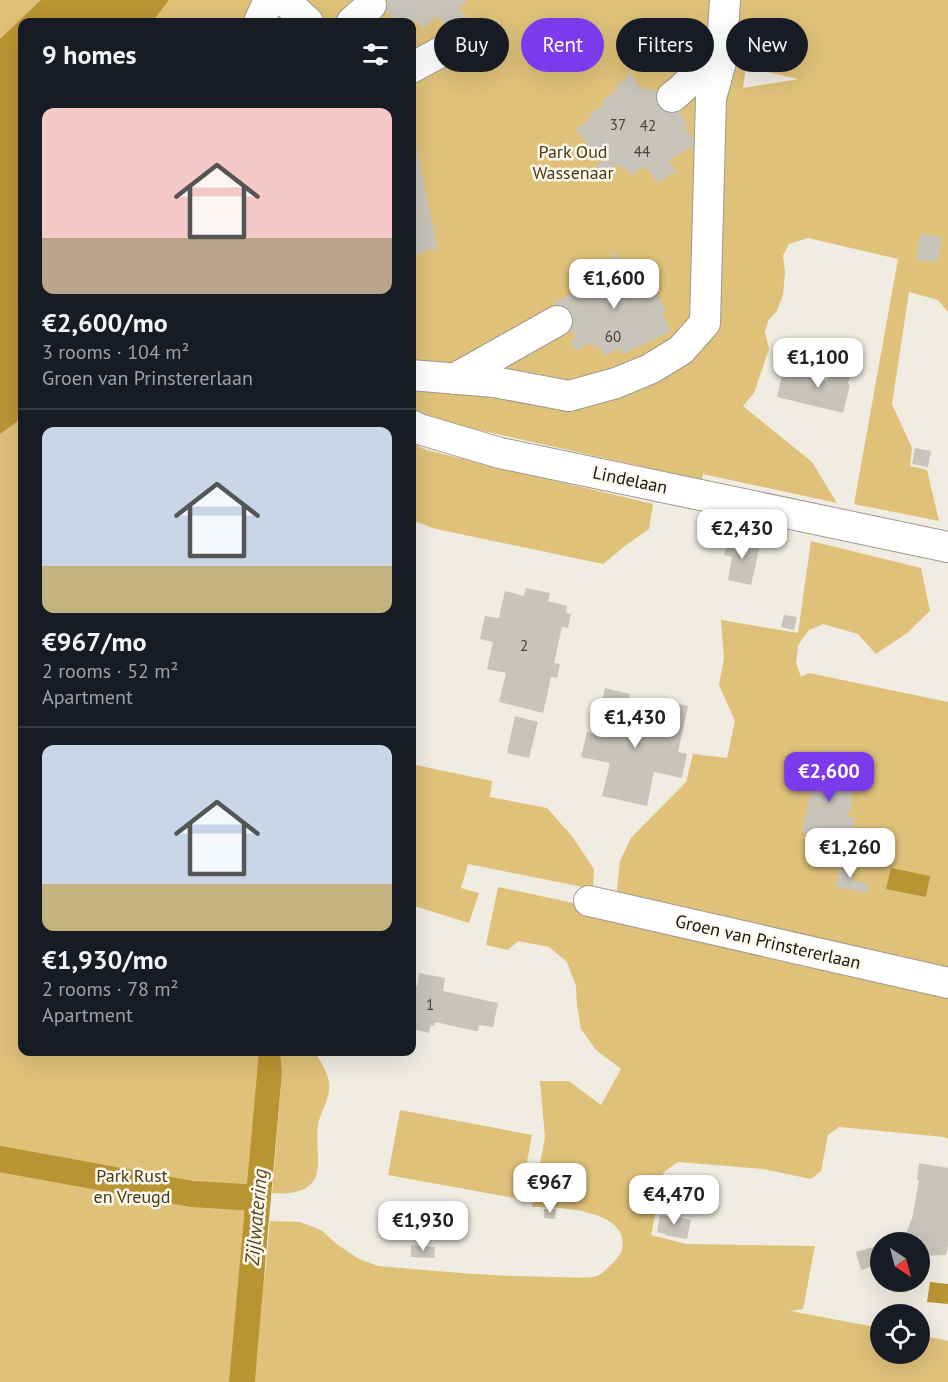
<!DOCTYPE html>
<html lang="en">
<head>
<meta charset="utf-8">
<style>
	:root { --surface:#171b24; --page:#242831; --text:#f1f3f6; --muted:#9ea1a6; --line:#363941; --accent:#7c3aed }
	body { margin:0; font-family:"PT Sans",sans-serif; background:var(--page); color:var(--text); height:100vh; display:flex; flex-direction:column; font-size:22px; white-space:nowrap }
	* { box-sizing:border-box; margin:0 }
	p { font-size:20px; color:var(--muted) }
	.icon { flex:none; width:33px; height:33px; fill:none; stroke:currentColor; stroke-width:2; stroke-linecap:round; stroke-linejoin:round }
	.map { position:relative; flex:1; overflow:hidden }
	.panel { position:absolute; left:18px; top:18px; width:398px; height:1038px; display:flex; flex-direction:column; background:var(--surface); border-radius:12px; box-shadow:0 6px 24px #0002 }
	.panel>* { flex:none }
	.guide { position:absolute; left:434px; top:18px; width:424px; height:54px; display:flex; gap:12px }
	.needle { width:39px; rotate:144deg }
	.tools { position:absolute; left:870px; top:1232px; display:grid; gap:12px }
	.tools a { display:grid; place-items:center; width:60px; height:60px; border-radius:50%; background:var(--surface); box-shadow:0 6px 24px #0002; font-size:30px }
	.price { position:absolute; translate:-50% -51px; padding:0 14px; border-radius:12px; background:#fff; color:#222; font-size:20px; line-height:39px; filter:drop-shadow(0 2px 3px #0008) }
	.price::after { content:''; position:absolute; left:50%; top:36px; width:18px; height:14px; margin-left:-9px; background:inherit; clip-path:polygon(0 0,100% 0,50% 100%) }
	.price.active { background:var(--accent); color:#fff }
	ul { padding:0; list-style:none }
	li { display:grid; align-content:center; gap:12px; height:318px; padding:0 24px }
	li+li { border-top:2px solid var(--line) }
	li span { display:grid; place-items:center; height:186px; border-radius:12px; color:#555 }
	li>.icon { margin-inline-start:auto }
	span .icon { width:108px; height:108px; fill:#fffc; stroke-width:1 }
	li b { font-size:26px }
	h2 { display:flex; justify-content:space-between; align-items:center; height:72px; padding:0 24px; font-size:26px }
	.pill { padding:0 21px; border-radius:27px; background:var(--surface); box-shadow:0 6px 24px #0002; font-size:21px; line-height:54px }
	.pill.active { background:var(--accent); color:#fff }
	.map>svg:first-child { display:block }
	.green { fill:#dfc179; fill-rule:evenodd }
	.water { fill:#b99432 }
	.lines { fill:none; stroke-linecap:round; stroke-linejoin:round }
	.canal { stroke:#b99432; stroke-width:26 }
	.building { fill:#c8c4b9 }
	.minor-casing { stroke:#9e9a90; stroke-width:32 }
	.minor { stroke:#fff; stroke-width:30 }
	.labels { text-anchor:middle; stroke-width:5; stroke-linejoin:round; paint-order:stroke }
	.number-label { font-size:15px; fill:#43423c }
	.park-label { font-size:18px; fill:#493911; stroke:#fef9ee }
	.street-label { font-size:18px; fill:#171612; stroke:#fef9ee }
	.water-label { font-size:20px; font-style:italic; fill:#584821; stroke:#fef9ee }
</style>
</head>
<body>
<div class="map">
<svg width="948" height="1382" viewBox="0 0 948 1382">
	<rect width="100%" height="100%" fill="#f0ece1"/>
	<!-- green -->
	<path class="green" d="M0,0h112l-90,22 -22,82z
		M149,0h799v312l-10,-12 -29,-8 -17,112 20,44 -2,18 17,4 12,51 -85,-17 44,-245 -90,-21 -19,6 -6,12 2,16 -2,23 -6,16 -9,10 -3,11 4,17 -15,44 -11,13 69,56 25,41 -134,-29 -1,6 -277,-62 -7,28 8,4 227,54 -4,25 -24,17 -22,18 -167,-35 -25,-9v-498h-276zM746,67l52,12 -55,9z
		M22,377v675h250l-8,232 6,-63 30,1 21,8 17,15 21,14 19,7c59,5 119,11 178,11 10,0 32,2 41,-1 7,-3 23,-19 25,-26 9,-41 -64,-43 -90,-43l13,-70 -5,-56h29l32,24 20,-36 -25,-19 -15,-21 -4,-23 -1,-20 -9,-24 -18,-15 -31,-6 -10,9 -22,-5 12,-58 99,21 351,86v145l-4,-2 -105,-10 -11,8 -7,36 -10,8 -48,-10 -85,-7 -13,9 -8,13v22l-6,29 35,9 129,2 -12,63 -13,2 90,17v25h40v-18l28,6v41h-948v-991z
		M811,541l110,27 9,43 -23,22 -31,21 -18,-20 -35,-10 -14,6 -11,15 -2,18 5,14 8,-4 139,29v275l-332,-78 4,-38 11,-23 55,-56 7,-28 34,4 8,-37 -16,-36 5,-27 -3,-38 77,13z
		M411,764l81,17 -2,16 57,11 24,27 23,34 -1,20 -125,-25 -7,24 18,5 -10,30 -58,-18z
		M280,1052h35c6,11 16,24 14,38 -1,12 -9,23 -11,35 -3,15 4,43 -4,55 -8,14 -29,14 -42,13l10,-121z
		M400,1110l132,25 -12,64 -132,-24z"/>
	<!-- water -->
	<path class="water" d="M41,0h128l-17,22h-130v396l-22,16v-395z
		M891,868l39,8 -4,21 -40,-8z
		M259,1052h21l2,20 -25,283 -2,27h-26z
		M930,1282l18,2v20l-21,-2z"/>
	<g class="lines">
		<!-- canal -->
		<path class="canal" d="M0,1159l192,35 66,4"/>
	</g>
	<!-- building -->
	<path class="building" d="M373,0h95l-9,8 8,9 -16,14 -14,-15 -14,12 -7,-7 -31,1 7,-5 -5,-6 -3,2z
		M629,71l12,17 21,3 2,-1 24,34 -4,2 12,17 -27,18 7,10 -18,12 -13,-17 -14,10 -5,-8 -11,-2 -12,9 -7,-10 6,-4 -4,-6 -3,1 -19,-27 15,-11 -2,-3 15,-11 -2,-3 15,-11 -3,-3 15,-11 -2,-3z
		M411,123l27,126 -27,6z
		M920,234l22,3 -4,25 -22,-2z
		M614,251l9,18 21,7 3,-2 19,37 -4,2 9,18 -48,23 -3,-6 -16,8 -5,-9 -11,-3 -13,7 -5,-10 6,-3 -3,-7 -3,1 -15,-30 16,-8 -2,-4 16,-9 -2,-3 17,-9 -2,-4 16,-8 -2,-4z
		M832,363l20,4 -4,17 2,1 -7,28 -66,-16 6,-27 44,11z
		M915,448l16,3 -3,16 -16,-3z
		M728,538l32,7 -9,40 -23,-5 4,-23 -8,-2z
		M526,588l24,5 -2,8 19,5 -1,7 5,1 -3,14 -6,-1 -8,36 6,1 -3,14 -6,-1 -8,36 -44,-11 7,-29 -19,-4 6,-27 -13,-3 5,-23 14,2 6,-27 19,5z
		M784,615l13,2 -3,13 -13,-3z
		M605,688l25,6 -7,34 34,8 7,-35 24,5 -10,46 9,2 -5,24 -28,-6 -7,34 -45,-10 8,-33 -29,-6 6,-25 8,2z
		M515,716l23,6 -9,36 -22,-5z
		M826,750l7,2 -1,3 7,1 -2,16 13,2 -4,15 7,1 -2,6h2l-3,17 -2,-1 -1,4 8,2 -5,24 -8,-2 -2,10 -6,4 -6,-1 -4,-6 2,-10 -24,-5 9,-42 -7,-2 4,-19 6,1 4,-18 7,1z
		M846,860h4l-2,8 6,2 -2,10 17,4 -2,9 -31,-6 5,-24z
		M419,973l26,5 -2,13 55,12 -5,24 -14,-2 -1,6h-2l-41,-9 -1,4 -3,-1 -2,8 -17,-4 2,-7 -3,-1 1,-14h-1v-22l6,1z
		M919,1163l29,5v77l-2,10 -26,1v-14h-27l12,-7 2,-3 4,-12 1,-1 7,-39h-2z
		M544,1209h12l-1,10 -11,-1z
		M660,1215l8,1 1,-1 22,5 -4,19 -22,-4 1,-1 -9,-2z
		M411,1245l24,2 -1,11 -23,-1z
		M880,1245v19l-19,6 -5,-18z"/>
	<g class="lines">
		<defs>
			<path id="minor" d="M284,0l24,22
				M259,22l10,-22
				M352,22l19,-17
				M411,68l28,-15 34,-16
				M672,97c21,-16 33,-34 47,-56
				M411,375l83,7 75,14 47,-13 34,-14 31,-19 24,-27 6,-225 10,-36 4,-62
				M454,379l103,-58
				M411,425l8,4 81,24 448,94
				M589,901l359,82"/>
		</defs>
		<!-- minor casing -->
		<use href="#minor" class="minor-casing"/>
		<!-- minor -->
		<use href="#minor" class="minor"/>
	</g>
	<g class="labels">
		<!-- number labels -->
		<g class="number-label">
			<text x="618" y="130">37</text>
			<text x="648" y="131">42</text>
			<text x="642" y="157">44</text>
			<text x="613" y="342">60</text>
			<text x="524" y="651">2</text>
			<text x="430" y="1010">1</text>
		</g>
		<!-- park labels -->
		<g class="park-label">
			<text x="573" y="158">Park Oud<tspan x="573" dy="21">Wassenaar</tspan></text>
			<text x="132" y="1182">Park Rust<tspan x="132" dy="21">en Vreugd</tspan></text>
		</g>
		<!-- street labels -->
		<g class="street-label">
			<text transform="translate(630 480) rotate(12)" y="6">Lindelaan</text>
			<text transform="translate(768 942) rotate(13)" y="6">Groen van Prinstererlaan</text>
		</g>
		<!-- water labels -->
		<g class="water-label">
			<text transform="translate(256 1217) rotate(-85)" y="7">Zijlwatering</text>
		</g>
	</g>
</svg>
<div class="tools">
<a><svg class="needle" viewBox="-14 -14 28 28"><path d="M0-13l5 13h-10z" fill="#e53935"/><path d="M0 13l5-13h-10z" fill="#9ea1a6"/></svg></a>
<a><svg class="icon" aria-label="locate" viewBox="0 0 24 24"><circle cx="12" cy="12" r="6"/><path d="M12 2v4M12 18v4M2 12h4M18 12h4"/></svg></a>
</div>
<b class="price" style="left:614px;top:310px">€1,600</b>
<b class="price" style="left:818px;top:389px">€1,100</b>
<b class="price" style="left:742px;top:560px">€2,430</b>
<b class="price" style="left:635px;top:749px">€1,430</b>
<b class="price active" style="left:829px;top:803px">€2,600</b>
<b class="price" style="left:850px;top:879px">€1,260</b>
<b class="price" style="left:550px;top:1214px">€967</b>
<b class="price" style="left:674px;top:1226px">€4,470</b>
<b class="price" style="left:423px;top:1252px">€1,930</b>
<div class="guide">
<a class="pill">Buy</a>
<a class="pill active">Rent</a>
<a class="pill">Filters</a>
<a class="pill">New</a>
</div>
<section class="panel">
<h2>9 homes<svg class="icon" aria-label="filters" viewBox="0 0 24 24"><path d="M4 7h16M4 17h16"/><circle cx="9" cy="7" r="2"/><circle cx="15" cy="17" r="2"/></svg></h2>
<ul>
<li><span style="background:linear-gradient(#f6c9c9 70%,#b9a48a 0)"><svg class="icon" aria-label="home" viewBox="0 0 24 24"><path d="M3 11l9-7 9 7M6 9v11h12V9"/></svg></span><div><b>€2,600/mo</b><p>3 rooms · 104 m²</p><p>Groen van Prinstererlaan</p></div></li>
<li><span style="background:linear-gradient(#c9d6e8 75%,#c2b280 0)"><svg class="icon" aria-label="home" viewBox="0 0 24 24"><path d="M3 11l9-7 9 7M6 9v11h12V9"/></svg></span><div><b>€967/mo</b><p>2 rooms · 52 m²</p><p>Apartment</p></div></li>
<li><span style="background:linear-gradient(#c9d6e8 75%,#c2b280 0)"><svg class="icon" aria-label="home" viewBox="0 0 24 24"><path d="M3 11l9-7 9 7M6 9v11h12V9"/></svg></span><div><b>€1,930/mo</b><p>2 rooms · 78 m²</p><p>Apartment</p></div></li>
</ul>
</section>
</div>
</body>
</html>
